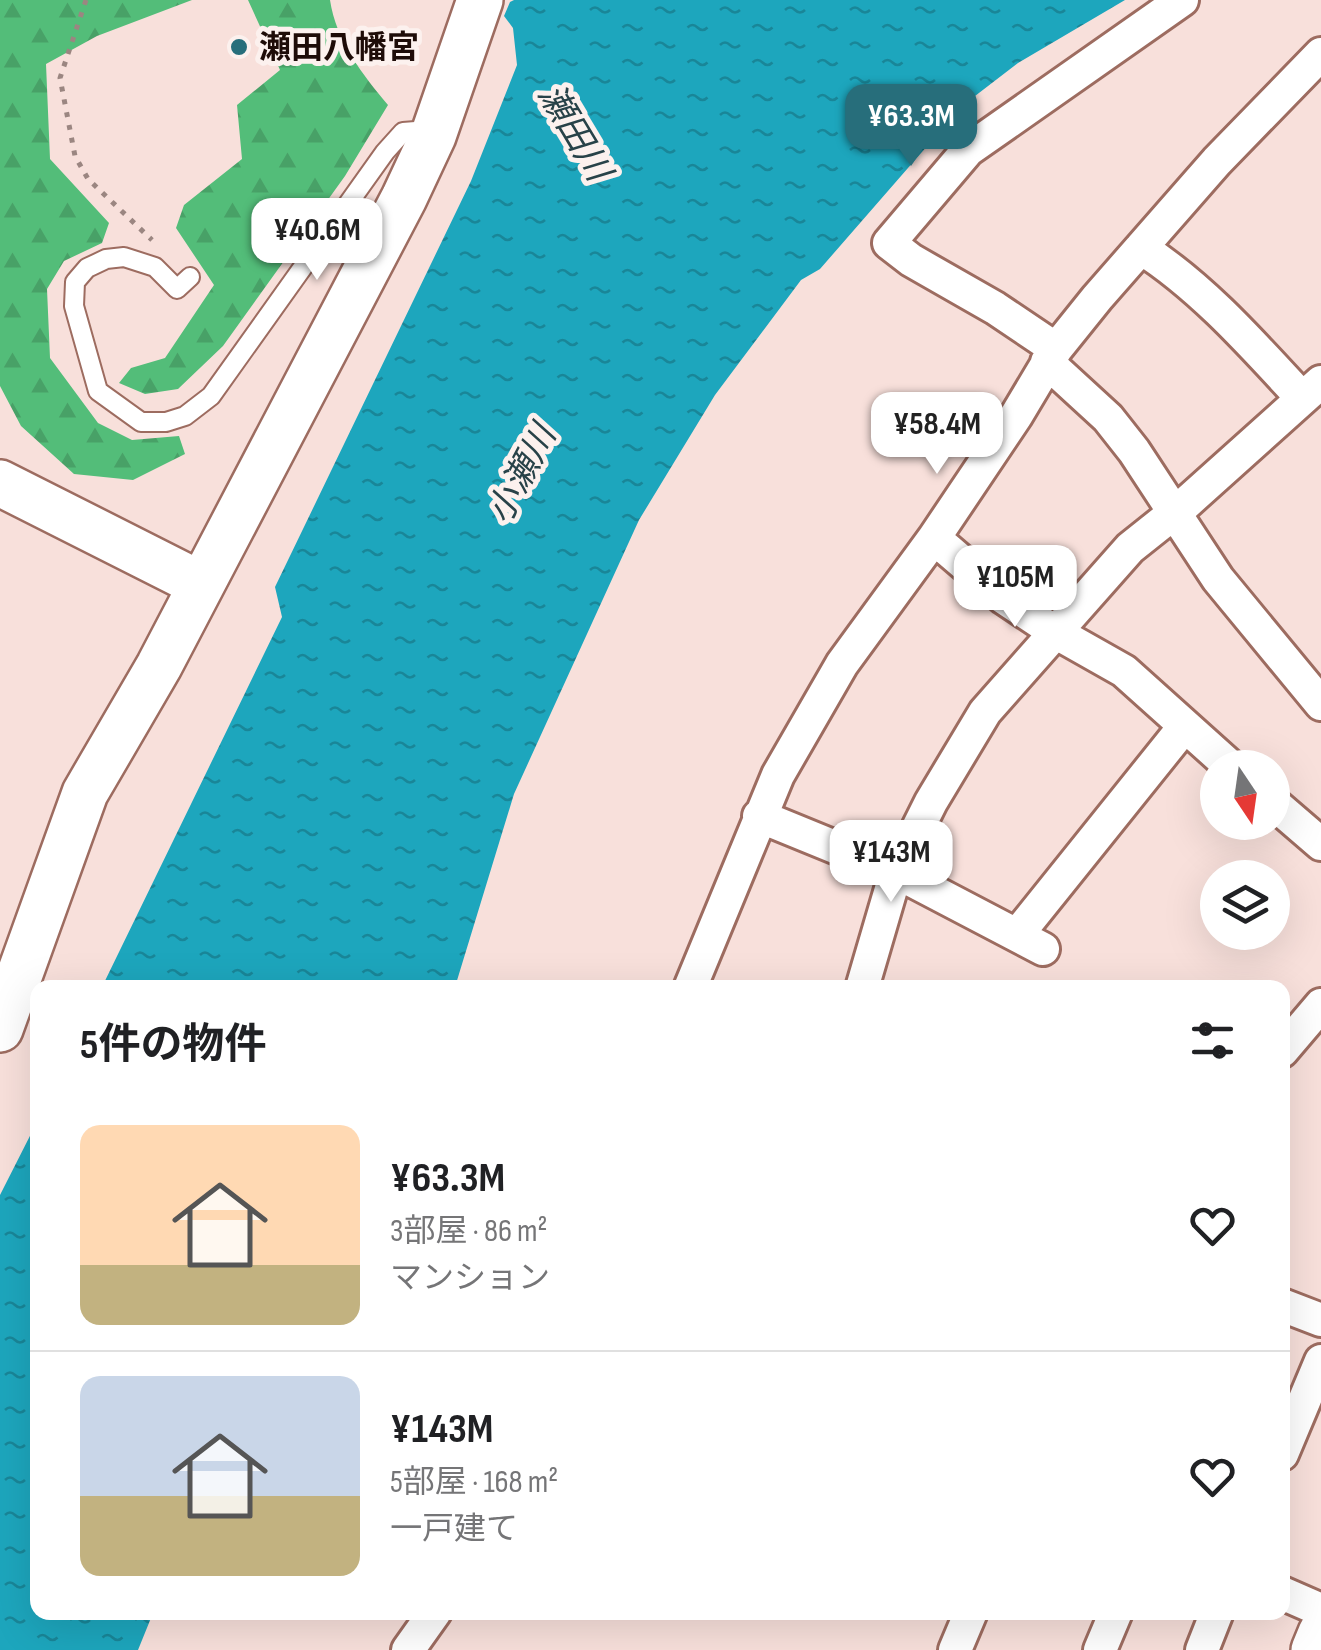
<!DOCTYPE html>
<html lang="ja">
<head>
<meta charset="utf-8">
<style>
	:root { --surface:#fff; --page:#f2f2f2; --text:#202124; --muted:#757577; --line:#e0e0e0; --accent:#276e7b }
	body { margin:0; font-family:"Sofia Sans Condensed","Noto Sans JP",sans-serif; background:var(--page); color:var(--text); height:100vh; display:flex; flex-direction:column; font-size:38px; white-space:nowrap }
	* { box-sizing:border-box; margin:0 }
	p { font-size:32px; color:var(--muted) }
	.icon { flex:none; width:55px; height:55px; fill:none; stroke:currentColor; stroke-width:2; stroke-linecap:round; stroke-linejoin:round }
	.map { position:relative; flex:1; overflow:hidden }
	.panel { position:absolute; left:30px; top:980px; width:1260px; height:640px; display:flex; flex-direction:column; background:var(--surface); border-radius:20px; box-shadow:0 10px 40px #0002 }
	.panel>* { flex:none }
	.needle { width:65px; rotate:167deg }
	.buttons { position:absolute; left:1200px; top:750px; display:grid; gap:20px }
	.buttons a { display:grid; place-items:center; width:90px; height:90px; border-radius:50%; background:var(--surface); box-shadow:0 10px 40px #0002; font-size:50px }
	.price { position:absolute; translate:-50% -85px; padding:0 22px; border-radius:20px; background:#fff; color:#222; font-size:32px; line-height:65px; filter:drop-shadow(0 2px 5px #0008) }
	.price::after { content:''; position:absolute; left:50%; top:60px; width:30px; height:22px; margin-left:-15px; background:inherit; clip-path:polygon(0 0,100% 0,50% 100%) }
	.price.current { background:var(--accent); color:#fff }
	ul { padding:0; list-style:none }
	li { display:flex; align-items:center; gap:30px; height:250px; padding:0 50px }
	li+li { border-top:2px solid var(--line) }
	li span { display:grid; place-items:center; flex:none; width:280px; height:200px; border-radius:20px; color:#555 }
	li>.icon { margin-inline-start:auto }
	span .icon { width:120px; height:120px; fill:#fffc; stroke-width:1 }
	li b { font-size:42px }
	h2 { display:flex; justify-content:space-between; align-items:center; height:120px; padding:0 50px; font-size:42px }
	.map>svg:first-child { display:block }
	.forest { fill:url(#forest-firs) }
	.water { fill:url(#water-ripples) }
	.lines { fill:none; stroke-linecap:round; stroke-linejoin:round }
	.lane-casing { stroke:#9d6c60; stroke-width:22 }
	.street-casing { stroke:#9d6c60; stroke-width:38 }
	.secondary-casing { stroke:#9d6c60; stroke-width:50 }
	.path { stroke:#9b8681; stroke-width:5; stroke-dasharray:5 8; stroke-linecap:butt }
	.lane { stroke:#fff; stroke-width:18 }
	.street { stroke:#fff; stroke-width:32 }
	.secondary { stroke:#fff; stroke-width:45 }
	.poi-dot { fill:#276e7b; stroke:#fcf1ee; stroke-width:4 }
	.labels { text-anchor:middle; stroke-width:10; stroke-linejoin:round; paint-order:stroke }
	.poi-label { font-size:32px; font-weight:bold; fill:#1e0c08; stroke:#fcf1ee; text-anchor:start }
	.water-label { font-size:35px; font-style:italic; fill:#284248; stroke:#fcf1ee }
</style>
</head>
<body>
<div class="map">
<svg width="1321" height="1650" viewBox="0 0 1321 1650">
	<defs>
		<pattern id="forest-firs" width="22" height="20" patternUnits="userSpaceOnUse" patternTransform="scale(2.5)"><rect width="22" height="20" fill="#53bd79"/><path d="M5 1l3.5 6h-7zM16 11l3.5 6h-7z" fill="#48a167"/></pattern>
		<pattern id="water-ripples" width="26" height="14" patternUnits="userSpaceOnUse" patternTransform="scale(2.5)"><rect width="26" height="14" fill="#1da6bd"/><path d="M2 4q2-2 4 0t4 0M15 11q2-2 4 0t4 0" fill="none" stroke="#198698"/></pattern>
	</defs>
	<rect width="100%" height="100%" fill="#f8e0db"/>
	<!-- forest -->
	<path class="forest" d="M0,0h192l-95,36 -51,28 4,95 59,64 -7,20 -38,18 -17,28 3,69 48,65 34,17 47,-4 6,18 -52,26 -59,-6 -53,-48 -21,-40z
		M248,0h82c6,41 33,75 58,105l-43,71 -122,170 -45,43 -33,5 -26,-11 12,-15 34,-10 49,-73 -38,-57 8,-23 58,-46 -5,-54 43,-35z"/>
	<!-- water -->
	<path class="water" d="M514,0h611l-107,63 -56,43 -142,163 -19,11 -86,115 -76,125 -125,274 -59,193h-353l180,-370 -7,-30 196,-406 46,-116 -4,-37 -9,-12 6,-14z
		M37,1122l1,490 115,1 -15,37h-138v-455z"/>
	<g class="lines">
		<defs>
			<path id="lane" d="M190,277l-13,12 -22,-22 -31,-10 -18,2 -19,9 -12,14 -1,24 24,85 43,31h25l19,-6 26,-20 174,-244 18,-20 13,-1 16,5"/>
			<path id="street" d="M1141,248c61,39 112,97 161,150
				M1056,349l-61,-41 -84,-48 -22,-17 79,-93 214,-150
				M1047,362l61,56 26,33 84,128 103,125
				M934,538l70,60 51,34 69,39 108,97
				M1272,802l49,42
				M759,816l137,56 147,77
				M1017,935l167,-208
				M690,988l88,-213 64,-111 92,-126 82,-122 40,-67 41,-51 120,-137 104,-107
				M862,988l34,-116 35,-70 54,-90 145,-164 54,-43 137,-123
				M1282,1051l39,-46
				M1282,1305l39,15
				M1282,1454l39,-93
				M1282,1593l39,17
				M408,1650l27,-38
				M955,1650l16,-38
				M1100,1650l16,-38
				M1202,1650l15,-38"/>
			<path id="secondary" d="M0,483l200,101
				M0,1029l85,-236 74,-127 245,-468 29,-62 47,-136
				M1314,1650l7,-17"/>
		</defs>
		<!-- lane casing -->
		<use href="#lane" class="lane-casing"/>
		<!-- street casing -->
		<use href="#street" class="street-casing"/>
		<!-- secondary casing -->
		<use href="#secondary" class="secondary-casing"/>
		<!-- path -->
		<path class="path" d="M86,0l-26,78 15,78 13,23 64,61"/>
		<!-- lane -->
		<use href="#lane" class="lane"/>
		<!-- street -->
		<use href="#street" class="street"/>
		<!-- secondary -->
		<use href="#secondary" class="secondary"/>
	</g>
	<!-- markers -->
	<circle class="poi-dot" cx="239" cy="47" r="10"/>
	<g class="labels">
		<!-- poi labels -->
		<g class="poi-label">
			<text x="259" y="58">瀬田八幡宮</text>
		</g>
		<!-- water labels -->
		<g class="water-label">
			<text transform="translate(575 132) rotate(59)" y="12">瀬田川</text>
			<text transform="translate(521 474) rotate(-62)" y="12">小瀬川</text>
		</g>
	</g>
</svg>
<div class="buttons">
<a><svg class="needle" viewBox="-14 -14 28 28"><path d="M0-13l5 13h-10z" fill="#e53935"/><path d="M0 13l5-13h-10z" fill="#757577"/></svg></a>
<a><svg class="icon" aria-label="layers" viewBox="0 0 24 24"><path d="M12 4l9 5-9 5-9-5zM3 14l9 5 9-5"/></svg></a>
</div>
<b class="price current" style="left:911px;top:169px">¥63.3M</b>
<b class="price" style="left:317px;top:283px">¥40.6M</b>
<b class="price" style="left:937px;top:477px">¥58.4M</b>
<b class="price" style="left:1015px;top:630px">¥105M</b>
<b class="price" style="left:891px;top:905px">¥143M</b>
<section class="panel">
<h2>5件の物件<svg class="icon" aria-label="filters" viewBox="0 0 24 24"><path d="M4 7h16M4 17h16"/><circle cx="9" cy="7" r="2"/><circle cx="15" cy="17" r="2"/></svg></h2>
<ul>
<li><span style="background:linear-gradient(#ffd9b3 70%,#c2b280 0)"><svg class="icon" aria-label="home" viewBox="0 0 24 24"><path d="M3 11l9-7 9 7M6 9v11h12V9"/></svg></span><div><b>¥63.3M</b><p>3部屋 · 86 m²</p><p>マンション</p></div><svg class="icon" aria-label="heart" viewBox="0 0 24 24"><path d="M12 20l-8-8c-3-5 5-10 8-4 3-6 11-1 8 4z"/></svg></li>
<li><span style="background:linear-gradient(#c9d6e8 60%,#c2b280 0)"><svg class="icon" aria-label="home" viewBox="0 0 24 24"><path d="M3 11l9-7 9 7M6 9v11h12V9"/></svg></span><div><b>¥143M</b><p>5部屋 · 168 m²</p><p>一戸建て</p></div><svg class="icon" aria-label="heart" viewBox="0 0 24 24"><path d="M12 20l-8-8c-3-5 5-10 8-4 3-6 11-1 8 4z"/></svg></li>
</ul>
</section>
</div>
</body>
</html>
